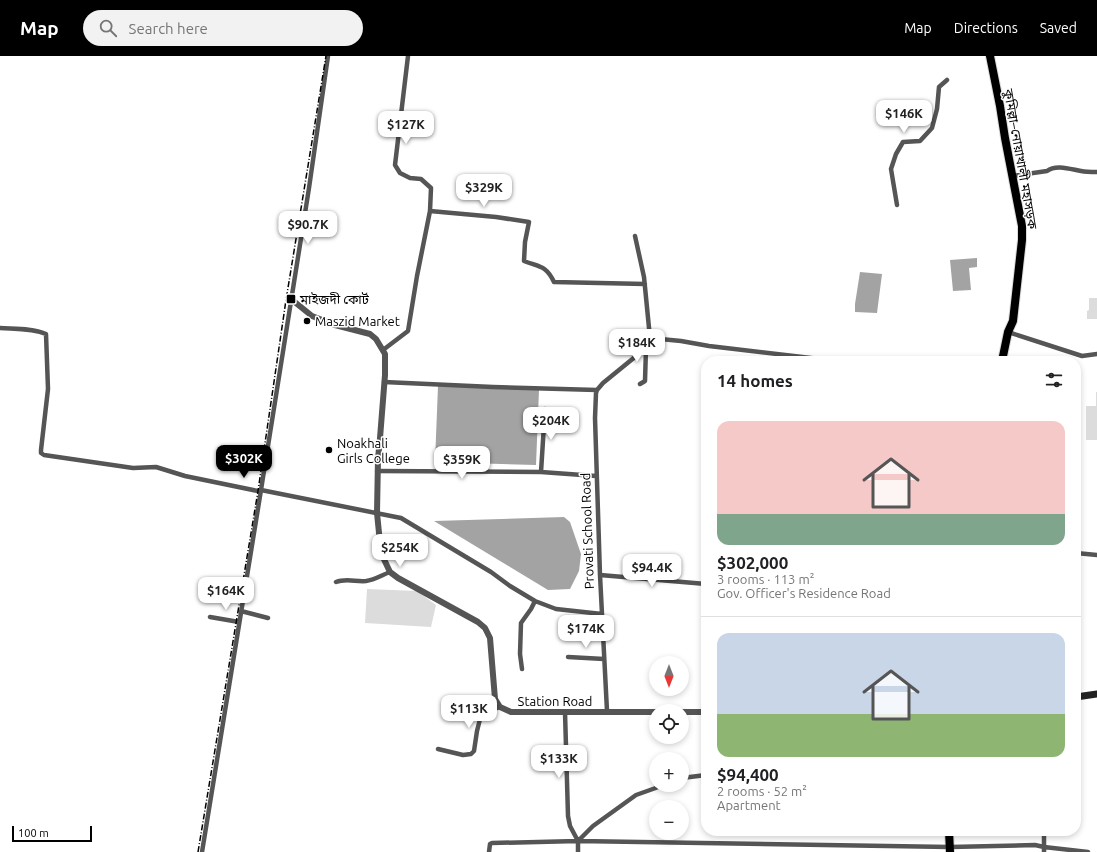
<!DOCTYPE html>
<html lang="en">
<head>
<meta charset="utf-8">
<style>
	:root { --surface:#fff; --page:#f2f2f2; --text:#202124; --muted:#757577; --line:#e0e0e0; --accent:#000 }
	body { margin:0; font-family:Ubuntu,"Noto Sans Bengali",sans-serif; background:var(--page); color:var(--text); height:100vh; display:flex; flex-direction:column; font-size:15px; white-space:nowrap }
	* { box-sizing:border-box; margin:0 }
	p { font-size:13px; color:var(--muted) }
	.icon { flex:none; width:22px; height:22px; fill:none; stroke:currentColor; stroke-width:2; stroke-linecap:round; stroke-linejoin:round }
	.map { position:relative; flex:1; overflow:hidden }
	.sheet { position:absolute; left:701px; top:300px; width:380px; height:480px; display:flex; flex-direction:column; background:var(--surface); border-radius:16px; box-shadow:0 2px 6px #0003 }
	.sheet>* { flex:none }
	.needle { width:26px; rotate:180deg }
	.tools { position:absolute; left:649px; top:600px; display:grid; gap:8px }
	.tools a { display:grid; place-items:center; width:40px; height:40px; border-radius:50%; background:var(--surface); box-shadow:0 2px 6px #0003; font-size:20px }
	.scale { position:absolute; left:12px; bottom:10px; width:80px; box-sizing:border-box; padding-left:4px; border:2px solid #000; border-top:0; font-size:11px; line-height:14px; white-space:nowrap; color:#000; -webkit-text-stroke:3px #fff; paint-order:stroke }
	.price { position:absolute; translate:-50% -34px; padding:0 9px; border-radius:8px; background:#fff; color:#222; font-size:13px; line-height:26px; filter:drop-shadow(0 1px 2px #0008) }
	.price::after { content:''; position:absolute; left:50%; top:24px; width:12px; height:9px; margin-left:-6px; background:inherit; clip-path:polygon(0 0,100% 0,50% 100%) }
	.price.current { background:var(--accent); color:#fff }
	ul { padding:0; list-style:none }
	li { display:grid; align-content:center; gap:8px; height:212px; padding:0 16px }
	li+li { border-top:1px solid var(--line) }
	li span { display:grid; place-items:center; height:124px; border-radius:12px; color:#555 }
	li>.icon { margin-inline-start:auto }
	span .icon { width:72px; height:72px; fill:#fffc; stroke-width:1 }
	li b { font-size:17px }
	h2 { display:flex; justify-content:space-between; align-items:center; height:48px; padding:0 16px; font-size:17px }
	header { display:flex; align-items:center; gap:24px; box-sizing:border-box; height:56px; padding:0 20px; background:var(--accent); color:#fff }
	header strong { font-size:19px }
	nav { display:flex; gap:22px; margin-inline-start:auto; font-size:14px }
	.search { width:280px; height:36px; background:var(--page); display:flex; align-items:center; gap:10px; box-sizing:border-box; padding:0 14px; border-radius:22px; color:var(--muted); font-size:15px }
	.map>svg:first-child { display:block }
	.green { fill:#dcdcdc }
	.water { fill:#a3a3a3 }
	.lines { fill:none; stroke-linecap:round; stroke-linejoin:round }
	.trunk-casing { stroke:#dbdbdb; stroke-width:10 }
	.minor { stroke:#555; stroke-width:4.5 }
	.tertiary { stroke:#555; stroke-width:6 }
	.secondary { stroke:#222; stroke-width:7 }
	.trunk { stroke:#000; stroke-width:8 }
	.rail { stroke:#000; stroke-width:1.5; stroke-dasharray:6 2 1 2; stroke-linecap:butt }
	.poi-dot { fill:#000; stroke:#fff; stroke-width:1.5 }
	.labels { text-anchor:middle; stroke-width:3; stroke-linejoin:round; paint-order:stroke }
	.street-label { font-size:13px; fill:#000; stroke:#fff }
	.poi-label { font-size:13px; fill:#000; stroke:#fff; text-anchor:start }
</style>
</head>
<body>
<header>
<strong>Map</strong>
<div class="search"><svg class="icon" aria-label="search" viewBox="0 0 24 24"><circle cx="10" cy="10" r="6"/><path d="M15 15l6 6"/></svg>Search here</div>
<nav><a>Map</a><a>Directions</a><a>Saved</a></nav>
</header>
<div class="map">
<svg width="1097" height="796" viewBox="0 0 1097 796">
	<rect width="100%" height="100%" fill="#fff"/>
	<!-- green -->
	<path class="green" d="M1089,242h8v21h-10v-8l2,-1z
		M1096,336h1v48h-11v-34h10z
		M367,533l50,2 19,14 -5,22 -66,-4z"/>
	<!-- water -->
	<path class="water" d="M977,202v9l-8,1 2,22 -18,1 -3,-31z
		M860,216l22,2 -5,39 -22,-1v-8z
		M438,330l101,4 -3,75 -101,-3z
		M564,461l6,5 11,32 -2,17 -9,18 -22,1 -114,-69z"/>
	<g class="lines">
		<defs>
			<path id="trunk" d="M990,0l10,50 5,32 17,88v14l-9,81 -5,11 -6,29
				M949,775l1,21"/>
		</defs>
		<!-- trunk casing -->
		<use href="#trunk" class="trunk-casing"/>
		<!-- minor -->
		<path class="minor" d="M408,0l-13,109 5,8 10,5 11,1 10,9 -1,23
			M1013,120l34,-5c9,-7 23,-2 34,0 5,1 11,1 16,1
			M897,149l-6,-36 5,-15 7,-12 17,-1 12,-13 5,-19 2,-22 8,-7
			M0,272c15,1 32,0 46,6l2,55 -7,61v3l3,2 89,13 23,-1 29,9 73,15 3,-1 140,28 90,54 19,14 25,15 21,8 46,5
			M1008,276l74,24 15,-2
			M650,282l31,3 28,5 119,14 20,-1 32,2
			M383,294l25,-19 9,-55 13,-65 66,6 33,5 -4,20 -1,19c15,6 22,4 30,21l91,2
			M384,326l109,5 104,3
			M640,328l5,-3 1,-33
			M377,415l164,1 55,4
			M541,416l4,-63
			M1076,497l21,2
			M600,519l106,9
			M336,526c10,-4 20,0 30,-1 8,-1 16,-6 24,-9
			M241,555l27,7
			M210,561l29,5
			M568,601l36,2
			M522,613l-2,-15 1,-31 10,-14 4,-8
			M607,655l-5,-97 -2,-39 -5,-157 1,-25 1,-3 6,-7 43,-35 4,-10 -6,-61 -9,-41
			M565,656l3,104 2,10 8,15v11
			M438,693l25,6 8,-1 3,-3 3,-20 3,-12 3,-6 17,-6
			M682,722l24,-3
			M1044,775v16l44,5
			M578,785l15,-15 43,-31 28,-10
			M202,796l59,-362 48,-302 19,-132
			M489,796l1,-8 2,-1 86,-2 372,6 85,-2 9,2v5"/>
		<!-- tertiary -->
		<path class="tertiary" d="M291,243l21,17 23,9 35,9 6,5 9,15v21l-5,63 -2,21 -1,54 4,40 9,19 8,6 80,44 7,6 5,10 5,61 5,8 11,5h145
			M682,656h24"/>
		<!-- secondary -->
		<path class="secondary" d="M1076,641l21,-3"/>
		<!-- trunk -->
		<use href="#trunk" class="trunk"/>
		<!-- rail -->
		<path class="rail" d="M198,796l60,-361 28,-191 40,-244"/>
	</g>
	<!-- markers -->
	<g class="poi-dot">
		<rect x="286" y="238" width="10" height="10" rx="2"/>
		<circle cx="307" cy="265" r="4"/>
		<circle cx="329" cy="394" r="4"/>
	</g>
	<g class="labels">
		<!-- street labels -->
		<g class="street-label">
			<text transform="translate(1021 103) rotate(80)" y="5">কুমিল্লা–নোয়াখালী মহাসড়ক</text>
			<text transform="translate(587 475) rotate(-92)" y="5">Provati School Road</text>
			<text x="555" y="650">Station Road</text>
		</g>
		<!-- poi labels -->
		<g class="poi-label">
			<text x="300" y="248">মাইজদী কোর্ট</text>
			<text x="315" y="270">Maszid Market</text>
			<text x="337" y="392">Noakhali<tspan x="337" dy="15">Girls College</tspan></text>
		</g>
	</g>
</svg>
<div class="tools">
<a><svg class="needle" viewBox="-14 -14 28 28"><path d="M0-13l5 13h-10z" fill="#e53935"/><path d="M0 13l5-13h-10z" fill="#757577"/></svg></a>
<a><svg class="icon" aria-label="locate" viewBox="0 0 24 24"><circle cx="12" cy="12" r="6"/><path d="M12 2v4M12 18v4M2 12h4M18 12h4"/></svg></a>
<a>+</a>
<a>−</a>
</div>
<div class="scale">100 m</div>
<b class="price" style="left:904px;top:78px">$146K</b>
<b class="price" style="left:406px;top:89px">$127K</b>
<b class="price" style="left:484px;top:152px">$329K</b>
<b class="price" style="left:308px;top:189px">$90.7K</b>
<b class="price" style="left:637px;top:307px">$184K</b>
<b class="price" style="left:551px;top:385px">$204K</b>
<b class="price current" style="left:244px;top:423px">$302K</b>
<b class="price" style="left:462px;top:424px">$359K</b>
<b class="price" style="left:400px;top:512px">$254K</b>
<b class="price" style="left:652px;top:532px">$94.4K</b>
<b class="price" style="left:226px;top:555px">$164K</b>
<b class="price" style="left:586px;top:593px">$174K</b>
<b class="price" style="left:469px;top:673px">$113K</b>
<b class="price" style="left:559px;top:723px">$133K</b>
<section class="sheet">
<h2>14 homes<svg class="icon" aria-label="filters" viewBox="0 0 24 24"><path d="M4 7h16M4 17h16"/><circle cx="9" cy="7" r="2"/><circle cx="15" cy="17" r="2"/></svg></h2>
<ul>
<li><span style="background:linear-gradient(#f6c9c9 75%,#7fa58c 0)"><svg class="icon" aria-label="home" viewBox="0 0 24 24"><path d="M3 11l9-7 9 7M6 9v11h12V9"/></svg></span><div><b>$302,000</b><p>3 rooms · 113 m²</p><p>Gov. Officer's Residence Road</p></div></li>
<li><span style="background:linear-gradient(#c9d6e8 65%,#8fb573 0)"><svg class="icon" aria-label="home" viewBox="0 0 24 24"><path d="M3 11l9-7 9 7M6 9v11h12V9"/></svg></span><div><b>$94,400</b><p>2 rooms · 52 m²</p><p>Apartment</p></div></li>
</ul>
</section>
</div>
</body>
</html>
